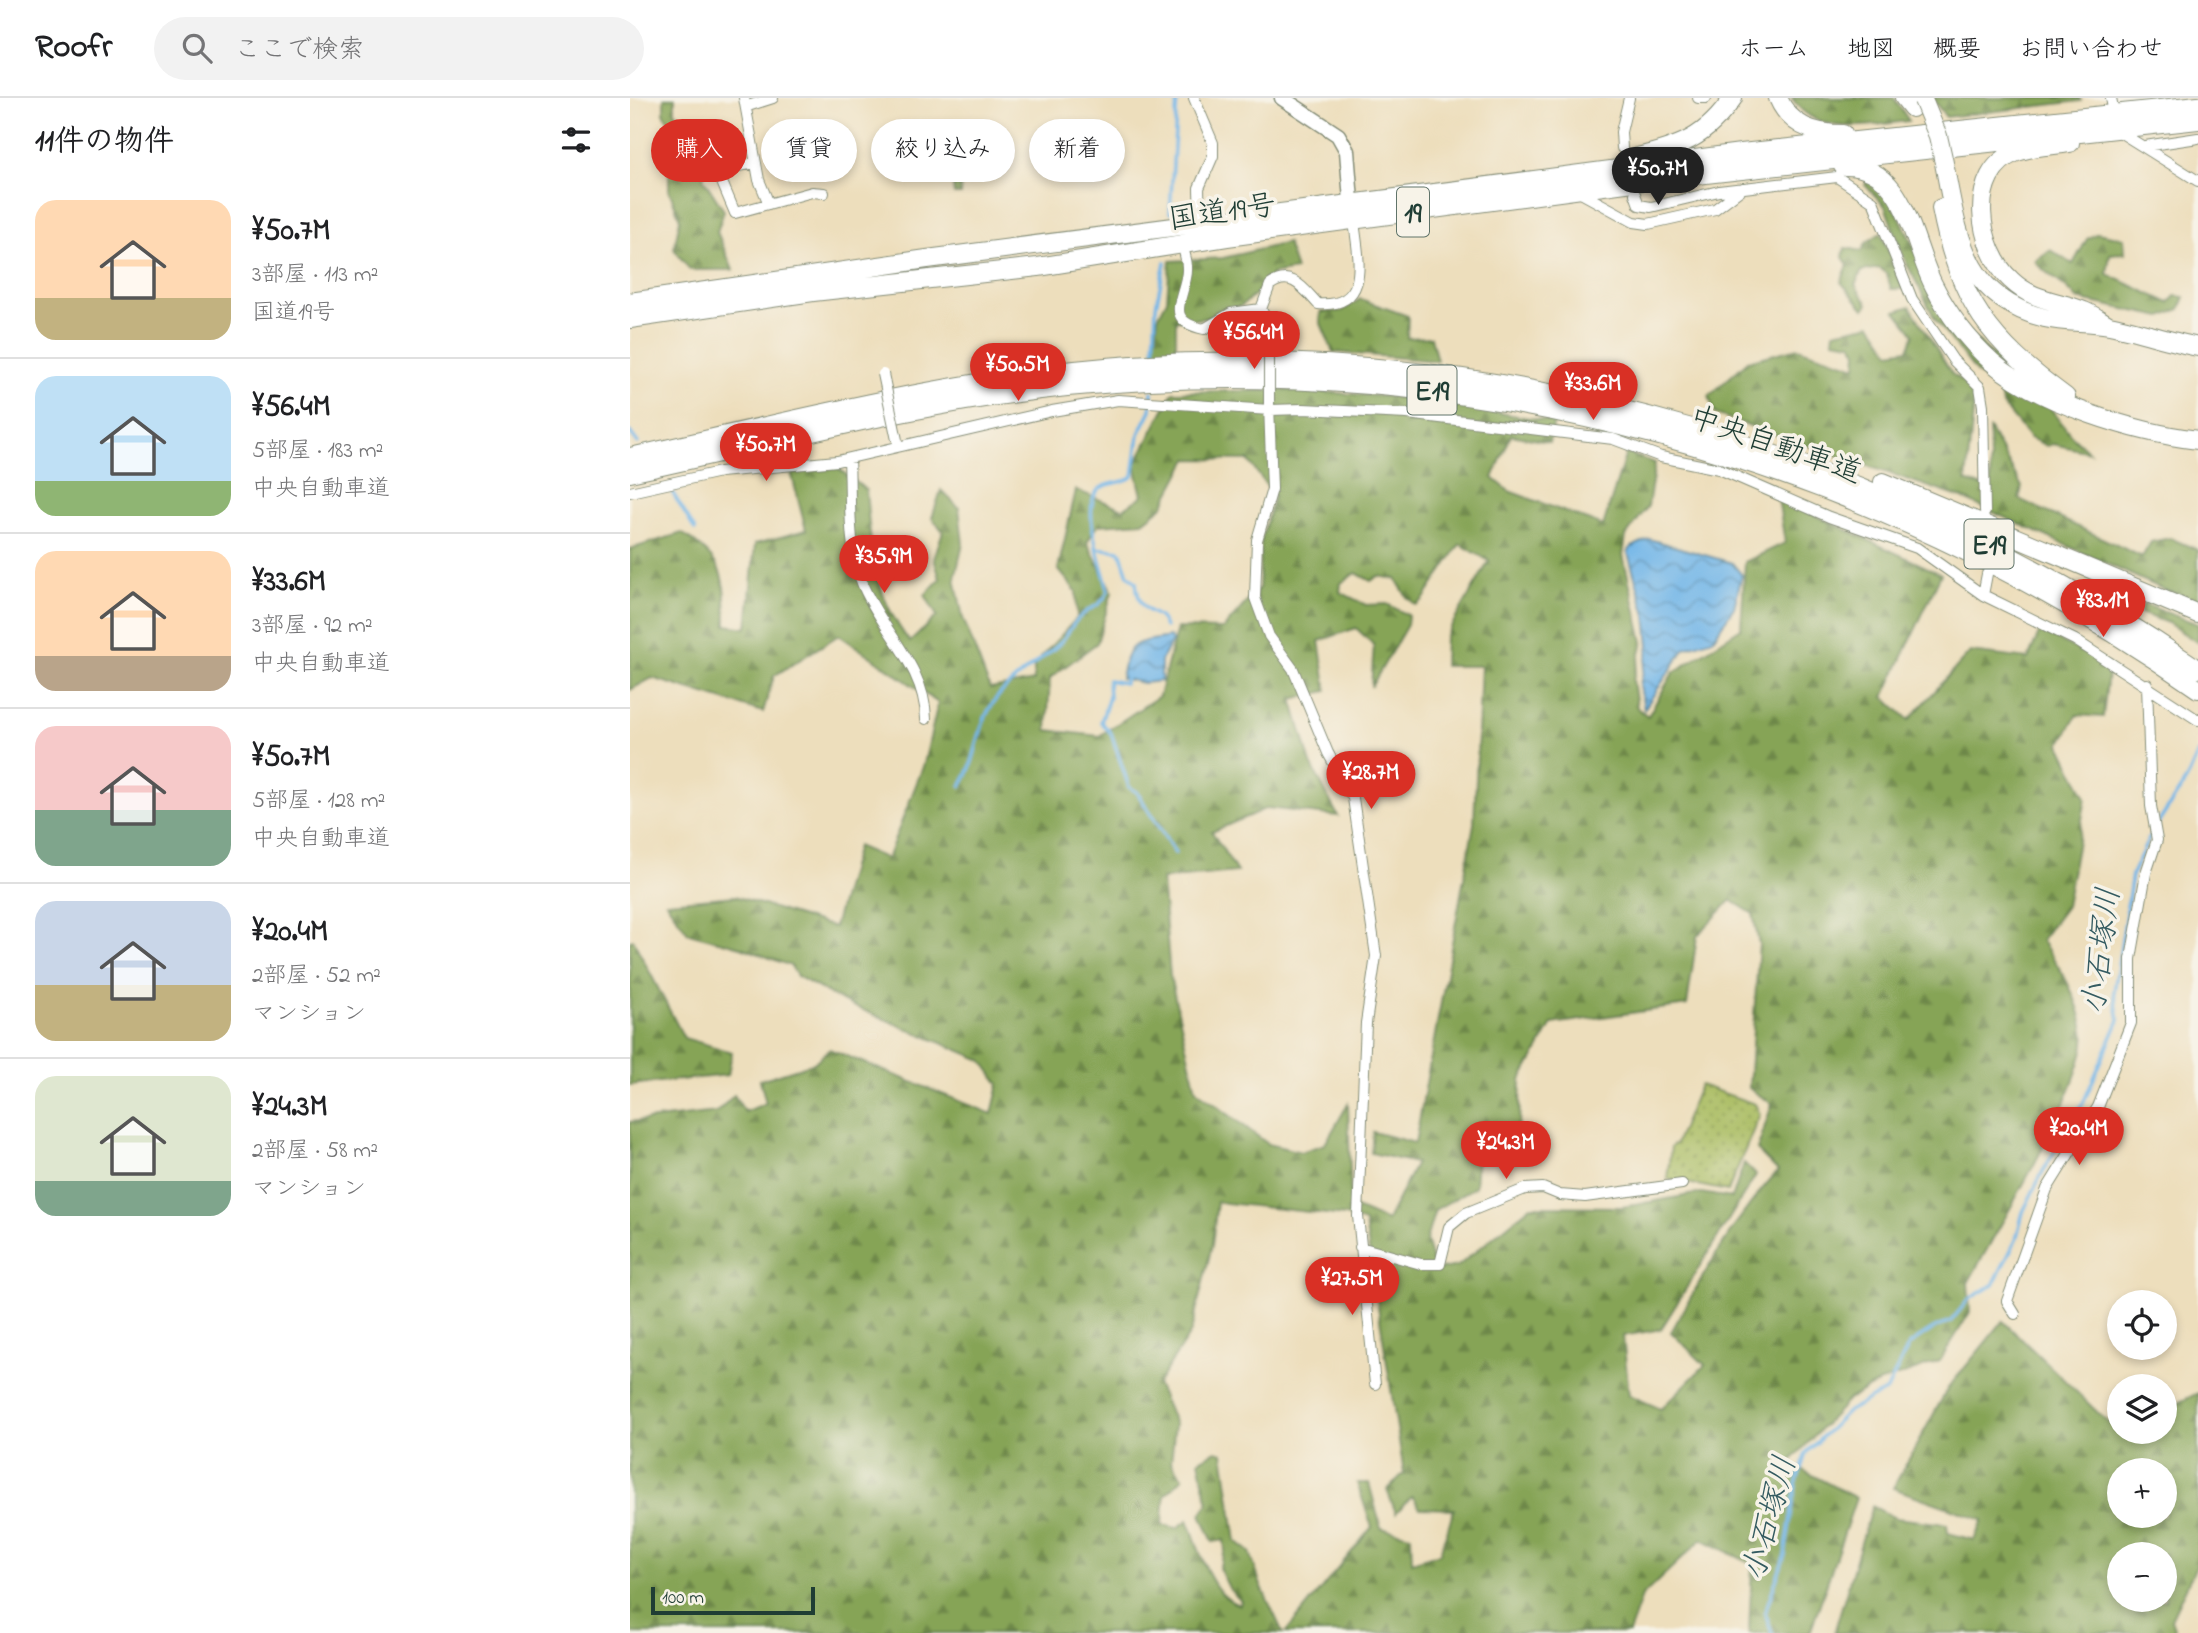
<!DOCTYPE html>
<html lang="ja">
<head>
<meta charset="utf-8">
<style>
	:root { --surface:#fff; --page:#f2f2f2; --text:#202124; --muted:#757577; --line:#e0e0e0; --accent:#d93025 }
	body { margin:0; font-family:"Indie Flower","Klee One",sans-serif; background:var(--page); color:var(--text); height:100vh; display:flex; flex-direction:column; font-size:26px; white-space:nowrap }
	* { box-sizing:border-box; margin:0 }
	p { font-size:23px; color:var(--muted) }
	.icon { flex:none; width:38px; height:38px; fill:none; stroke:currentColor; stroke-width:2; stroke-linecap:round; stroke-linejoin:round }
	.map { position:relative; flex:1; overflow:hidden }
	.details { display:flex; flex-direction:column; background:var(--surface); width:630px }
	.details>* { flex:none }
	.hud { position:absolute; left:21px; top:21px; width:665px; height:63px; display:flex; gap:14px }
	.controls { position:absolute; left:1477px; top:1192px; display:grid; gap:14px }
	.controls a { display:grid; place-items:center; width:70px; height:70px; border-radius:50%; background:var(--surface); box-shadow:0 4px 10px #0003; font-size:35px }
	.scale { position:absolute; left:21px; bottom:18px; width:164px; box-sizing:border-box; padding-left:7px; border:4px solid #1f3d34; border-top:0; font-size:19px; line-height:24px; white-space:nowrap; color:#1f3d34; -webkit-text-stroke:5px #f7f3e8; paint-order:stroke }
	.price { position:absolute; translate:-50% -60px; padding:0 16px; border-radius:24px; background:var(--accent); color:#fff; font-size:23px; line-height:46px; filter:drop-shadow(0 2px 4px #0008) }
	.price::after { content:''; position:absolute; left:50%; top:42px; width:21px; height:16px; margin-left:-10px; background:inherit; clip-path:polygon(0 0,100% 0,50% 100%) }
	.price.selected { background:#222; color:#fff }
	ul { padding:0; list-style:none }
	li { display:flex; align-items:center; gap:21px; height:175px; padding:0 35px }
	li+li { border-top:2px solid var(--line) }
	li span { display:grid; place-items:center; flex:none; width:196px; height:140px; border-radius:21px; color:#555 }
	li>.icon { margin-inline-start:auto }
	span .icon { width:84px; height:84px; fill:#fffc; stroke-width:1 }
	li b { font-size:30px }
	h2 { display:flex; justify-content:space-between; align-items:center; height:84px; padding:0 35px; font-size:30px }
	.tag { padding:0 24px; border-radius:32px; background:var(--surface); box-shadow:0 4px 10px #0003; font-size:24px; line-height:63px }
	.tag.selected { background:var(--accent); color:#fff }
	header { display:flex; align-items:center; gap:42px; box-sizing:border-box; height:98px; padding:0 35px; background:var(--surface); border-bottom:2px solid var(--line) }
	header strong { font-size:33px }
	nav { display:flex; gap:38px; margin-inline-start:auto; font-size:24px }
	.search { width:490px; height:63px; background:var(--page); display:flex; align-items:center; gap:18px; box-sizing:border-box; padding:0 24px; border-radius:38px; color:var(--muted); font-size:26px }
	main { display:flex; flex:1; min-height:0 }
	.map>svg:first-child { display:block }
	.grass { fill:url(#grass-dots); stroke:#647c4a; stroke-width:2 }
	.forest { fill:url(#forest-firs); stroke:#527045; stroke-width:2; fill-rule:evenodd }
	.water { fill:url(#water-waves); stroke:#487a8e; stroke-width:2 }
	.lines { fill:none; stroke-linecap:round; stroke-linejoin:round }
	.stream { stroke:#72b6e8; stroke-width:3.5 }
	.street-casing { stroke:#868e78; stroke-width:12 }
	.secondary-casing { stroke:#868e78; stroke-width:17 }
	.highway-casing { stroke:#868e78; stroke-width:20 }
	.street { stroke:#fff; stroke-width:10 }
	.secondary { stroke:#fff; stroke-width:14 }
	.highway { stroke:#fff; stroke-width:18 }
	.street-bridge-casing { stroke:#868e78; stroke-width:12; stroke-linecap:butt }
	.highway-bridge-casing { stroke:#868e78; stroke-width:20; stroke-linecap:butt }
	.street-bridge { stroke:#fff; stroke-width:10 }
	.highway-bridge { stroke:#fff; stroke-width:18 }
	.labels { text-anchor:middle; stroke-width:7; stroke-linejoin:round; paint-order:stroke }
	.shield { fill:#f7f3e8; stroke:#60746a; stroke-width:2 }
	.shield-label { font-size:28px; font-weight:bold; fill:#1f3d34 }
	.street-label { font-size:30px; fill:#1f3d34; stroke:#f7f3e8 }
	.water-label { font-size:32px; font-style:italic; fill:#345b61; stroke:#f7f3e8 }
</style>
</head>
<body>
<header>
<strong>Roofr</strong>
<div class="search"><svg class="icon" aria-label="search" viewBox="0 0 24 24"><circle cx="10" cy="10" r="6"/><path d="M15 15l6 6"/></svg>ここで検索</div>
<nav><a>ホーム</a><a>地図</a><a>概要</a><a>お問い合わせ</a></nav>
</header>
<main>
<section class="details">
<h2>11件の物件<svg class="icon" aria-label="filters" viewBox="0 0 24 24"><path d="M4 7h16M4 17h16"/><circle cx="9" cy="7" r="2"/><circle cx="15" cy="17" r="2"/></svg></h2>
<ul>
<li><span style="background:linear-gradient(#ffd9b3 70%,#c2b280 0)"><svg class="icon" aria-label="home" viewBox="0 0 24 24"><path d="M3 11l9-7 9 7M6 9v11h12V9"/></svg></span><div><b>¥50.7M</b><p>3部屋 · 113 m²</p><p>国道19号</p></div></li>
<li><span style="background:linear-gradient(#bfe0f5 75%,#8fb573 0)"><svg class="icon" aria-label="home" viewBox="0 0 24 24"><path d="M3 11l9-7 9 7M6 9v11h12V9"/></svg></span><div><b>¥56.4M</b><p>5部屋 · 183 m²</p><p>中央自動車道</p></div></li>
<li><span style="background:linear-gradient(#ffd9b3 75%,#b9a48a 0)"><svg class="icon" aria-label="home" viewBox="0 0 24 24"><path d="M3 11l9-7 9 7M6 9v11h12V9"/></svg></span><div><b>¥33.6M</b><p>3部屋 · 92 m²</p><p>中央自動車道</p></div></li>
<li><span style="background:linear-gradient(#f6c9c9 60%,#7fa58c 0)"><svg class="icon" aria-label="home" viewBox="0 0 24 24"><path d="M3 11l9-7 9 7M6 9v11h12V9"/></svg></span><div><b>¥50.7M</b><p>5部屋 · 128 m²</p><p>中央自動車道</p></div></li>
<li><span style="background:linear-gradient(#c9d6e8 60%,#c2b280 0)"><svg class="icon" aria-label="home" viewBox="0 0 24 24"><path d="M3 11l9-7 9 7M6 9v11h12V9"/></svg></span><div><b>¥20.4M</b><p>2部屋 · 52 m²</p><p>マンション</p></div></li>
<li><span style="background:linear-gradient(#dfe7d0 75%,#7fa58c 0)"><svg class="icon" aria-label="home" viewBox="0 0 24 24"><path d="M3 11l9-7 9 7M6 9v11h12V9"/></svg></span><div><b>¥24.3M</b><p>2部屋 · 58 m²</p><p>マンション</p></div></li>
</ul>
</section>
<div class="map">
<svg width="1568" height="1535" viewBox="0 0 1568 1535">
	<defs>
		<pattern id="grass-dots" width="8" height="8" patternUnits="userSpaceOnUse" patternTransform="scale(1.75)"><rect width="8" height="8" fill="#a9bc60"/><path d="M2 2h.1M6 6h.1" fill="none" stroke="#899a50" stroke-width="1.8" stroke-linecap="round"/></pattern>
		<pattern id="forest-firs" width="22" height="20" patternUnits="userSpaceOnUse" patternTransform="scale(1.75)"><rect width="22" height="20" fill="#86a456"/><path d="M5 1l3.5 6h-7zM16 11l3.5 6h-7z" fill="#6d8748"/></pattern>
		<pattern id="water-waves" width="16" height="10" patternUnits="userSpaceOnUse" patternTransform="scale(1.75)"><rect width="16" height="10" fill="#72b6e8"/><path d="M0 5q4-4 8 0t8 0" fill="none" stroke="#5d95bd"/></pattern>
	</defs>
	<rect width="100%" height="100%" fill="#f7f3e8"/>
	<filter id="ink" filterUnits="userSpaceOnUse"><feTurbulence type="fractalNoise" baseFrequency=".0143" numOctaves="2"/><feDisplacementMap in="SourceGraphic" scale="14" xChannelSelector="R" yChannelSelector="G"/><feConvolveMatrix kernelMatrix="1 2 1 2 8 2 1 2 1" color-interpolation-filters="sRGB"/></filter>
	<filter id="wash" filterUnits="userSpaceOnUse"><feTurbulence type="fractalNoise" baseFrequency=".00686" numOctaves="4" result="noise"/><feDisplacementMap in="SourceGraphic" scale="28" xChannelSelector="R" yChannelSelector="G"/><feGaussianBlur stdDeviation="1.57" result="paint"/><feColorMatrix in="noise" values="0 0 0 0 0 0 0 0 0 0 0 0 0 0 0 0 0 1.4 0 .05"/><feComposite in="paint" operator="in"/></filter>
	<g filter="url(#wash)">
		<rect width="100%" height="100%" fill="#eddebc"/>
		<!-- grass -->
		<path class="grass" d="M610,222l12,1 10,7 1,13 -3,10 -44,-2 -1,-13z
			M1070,987l55,19 5,10 -32,77 -61,-12 4,-32 5,-4z"/>
		<!-- forest -->
		<path class="forest" d="M34,0h11v14c28,22 40,29 28,66l21,33 -7,21 16,38h-43l-16,-21 6,-30 -11,-29v-35l7,-15 -2,-13 -10,-12z
			M1162,0h102l15,23c-41,4 -92,17 -117,-23z
			M1302,0h148l1,3 -135,16z
			M304,44l8,9 2,12 14,2 3,29h-7l-3,-25 -20,6 -13,-9v-22z
			M1239,81l17,14 11,18 48,102 100,88 26,34 18,17 -36,-8 -6,2 -17,-8 -28,-34 -2,-12 -23,-19 -42,-54 -33,-65 -17,-48 -20,-21z
			M1251,135l23,56h-13l-4,-15 -7,-6 -18,3 -7,14 13,19 -4,5 -23,-27 7,-17 -5,-8 2,-9 17,3 5,-9z
			M1467,135l27,5 1,15 -15,1 -3,20 62,29 6,-7 10,1 -5,12 -18,8 -85,-18c-12,-17 -30,-22 -42,-38l15,-11 23,14 14,-25z
			M657,145l9,27 -24,4c-27,38 -50,46 -96,46v33h-23l5,-36 9,-17 3,-39 53,-3z
			M730,201l48,17 -1,22 24,-1 6,24 -104,-9 -13,-31 1,-9 21,-1z
			M1280,208l42,68 15,10 7,20 -8,77 25,9 -2,-62 33,59 -3,12 123,58 9,-15 19,-4 28,12v50l-31,-9 -205,-93 -247,-84 -6,-18 39,-35 50,-13 58,19 1,-15 -5,-9 -19,-3 1,-8 37,-8 19,28 18,-3 6,-15 -18,-23z
			M664,292l114,8 146,24 -5,20 -38,-7 -18,43 16,13 94,35 23,-73 29,10 -7,43 -22,30 -3,19 20,87 -10,38 4,28 11,8 25,-43 68,-45 4,-66 40,-19 -7,-45 163,76 -57,123 25,23 61,-68 58,7 12,-28 69,34 -6,52 -26,-2 -17,29 26,54 -20,108 -25,34c19,27 38,58 43,91 8,44 -91,206 -116,252l2,29 -30,49 -62,22 -29,16 -60,64 67,35 -46,135h-61l3,-69 -50,-25 -60,57 -13,37h-344l87,-106 -15,-44h12l12,45 30,7 1,27 28,-9 14,-44 -34,-1 -8,-12 -16,17 -9,-23 17,-17 -39,-250 -20,-7 -128,-14 -5,43 -21,87 -34,52 18,40 -4,38 12,16 -18,17 -3,30 15,3 11,-8c12,27 20,76 52,85l1,-4 -11,-11 -11,-22 6,-17 -1,-11 -11,2 -12,-28 7,-10 -9,-44 17,-9 7,2 13,88 14,11 11,34 22,47h-653v-511l87,-10 17,-17 11,17 21,-9 -6,-23 54,-17 15,-14 163,65 7,-30 -17,-24 -136,-57 -49,-27 -6,-10 -50,-19 -53,-14 -22,-31 69,-6 99,31 23,-81 30,13 37,-95 14,-61 -99,-68 -65,41 -11,36 -111,-34 -22,12v-141l52,-16c43,29 43,43 44,92l21,3 8,-84 51,-14 -15,-58 47,-4 28,22c5,58 7,105 44,152l27,-26 -12,-21 15,-16 -6,-21 9,-27 -11,-13 9,-28 18,18 4,36 -8,34 8,40 27,71 44,-8v-16l43,-47 -1,-27 -18,-22 18,-79 47,19 19,-13 -7,-31 38,-73zM558,361l60,1 26,36 -13,45 -2,47 -36,41 -46,-1 -18,68 -60,40 -52,-6 3,-52 47,-35 15,-51 -25,-50 11,-17 45,-3 19,-15zM830,446l29,17 -44,76 -1,29h37l-7,158 -59,319 -42,-11 -2,21 45,10 -29,58 -36,-15 -3,-102 -23,40 -24,8 -33,-8 -72,-54 -26,-114 -8,-97 75,-7 -25,-40 55,-24 71,8 -27,-52 -19,-65 35,-8 -8,-50 37,-13 18,17 -3,42 36,-62 1,-10 -21,-11 -21,1 -26,-13 1,-9 15,-10 15,8 7,-5 18,3 11,18 9,8 7,-5zM1101,802l22,14 6,30 -10,144 23,16 -15,46 21,21c-44,47 -75,105 -107,161l34,33 -44,44 -32,-14 -6,-59 38,-7 95,-154 -12,-12 -12,35 -31,-5 -79,14 -91,-1 -73,60 -23,4 -9,-30 9,-30 40,-23 3,-47 41,-15 2,-45 31,-56 135,-19 10,-69z
			M1513,506l55,20v19l-30,-20 -28,-10z
			M3,842l51,98 48,14 -4,23 -98,10v-144z
			M1373,1223l116,112 46,-1v-23l33,-16v169l-27,57 5,14h-342l38,-127 23,12 52,6 1,9 26,7 9,-20 -90,-32 55,-100zM1489,1372h46v46h-46zM1489,1456h46v46h-46z"/>
		<!-- water -->
		<path class="water" d="M1019,441l83,24 10,12 -8,32 -21,32 -28,9 -41,61 -4,-24 9,-39 -3,-31 -18,-62 3,-6z
			M540,539l2,4 -11,20v20l-18,2 -22,-5c7,-38 13,-35 49,-41z"/>
		<g class="lines">
			<!-- stream -->
			<path class="stream" d="M540,115l7,-115
				M524,254l2,-46 9,-44
				M0,334l8,11
				M42,394l23,38
				M466,450l24,3 8,24 8,7c4,40 22,23 29,45
				M496,580l-2,5 -16,-3 1,17 -8,25 10,11 18,54 8,5 38,61
				M331,688c19,-29 14,-65 39,-92 17,-19 39,-32 58,-49 9,-8 13,-21 23,-29 10,-9 22,-11 27,-25 -4,-22 -28,-82 -10,-101 9,-9 25,-5 35,-14l6,-42 12,-24 1,-18
				M1527,727l30,-46 11,-26
				M1142,1535l-7,-21 20,-57 11,-71 10,-31 42,-42 39,-21 22,-45 24,-16 18,-8 18,-22 24,-14 23,-45 7,-28 19,-39 42,-72 35,-81 -5,-28 18,-118 20,-42"/>
		</g>
	</g>
	<g filter="url(#ink)">
		<g class="lines">
			<defs>
				<path id="street" d="M114,0l15,82 10,24
					M564,0l19,45v13l-14,32 1,35
					M1068,0h8
					M1481,0l3,15
					M118,8l25,-8
					M1488,33l80,50
					M1515,48l53,-8
					M992,50l-1,-16 8,-34
					M126,65l-34,6 -3,6 16,38 77,-21 12,1
					M949,94l55,30 14,2 67,-15 28,-21
					M1005,96l4,11 12,2 68,-16 118,-14 36,24 39,98 41,61 27,27 3,19 2,106
					M552,146c3,11 7,22 4,34 -5,25 -20,43 18,51l27,-16 30,-4 5,10 3,18
					M631,211l9,-24c21,-16 34,4 48,19 54,4 40,-47 36,-83
					M639,306l3,85 -15,51 -2,58 14,38 24,33 35,84 25,45 23,158 -10,67 -8,193 17,168
					M219,361c2,40 -2,85 13,124 19,48 63,82 64,136
					M0,394l90,-20 117,-11 215,-50 66,-11 152,10 33,-1 104,5 206,25 48,18 58,12 110,48 88,31 66,47
					M1357,476l-4,21 92,45 123,80
					M730,1149l61,17h19l9,-37 17,-14 59,-24 18,-1 17,7 25,2 97,-13
					M1385,1216l-8,-13 40,-112 51,-82 33,-84v-64l15,-86 11,-33 -6,-34 -4,-122"/>
				<path id="secondary" d="M652,0l56,37 9,16 5,62"/>
				<path id="highway" d="M1148,0c12,28 36,36 65,36
					M1274,0l8,10
					M1440,45c-17,3 -37,3 -53,9 -52,20 -39,98 -6,128 23,22 47,20 73,31 8,3 16,9 23,13
					M1004,60c47,-12 71,-19 99,-60
					M1313,60c15,73 18,139 102,160 21,5 43,3 64,7 30,6 59,16 89,22
					M1213,68c64,-2 68,76 91,120 14,28 35,55 58,76 46,41 145,71 206,78
					M1311,110c18,93 48,133 125,189
					M0,204l297,-43 814,-106 457,-48
					M0,221l183,-27 225,-25 189,-30 406,-55 565,-62
					M0,359c165,-37 333,-81 502,-92 380,-25 754,91 1066,304
					M0,375c145,-31 289,-71 437,-86 406,-39 798,69 1131,302
					M1253,384l315,132"/>
			</defs>
			<!-- street casing -->
			<use href="#street" class="street-casing"/>
			<!-- secondary casing -->
			<use href="#secondary" class="secondary-casing"/>
			<!-- highway casing -->
			<use href="#highway" class="highway-casing"/>
			<!-- street -->
			<use href="#street" class="street"/>
			<!-- secondary -->
			<use href="#secondary" class="secondary"/>
			<!-- highway -->
			<use href="#highway" class="highway"/>
			<defs>
				<path id="street-bridge" d="M639,239v67
					M253,276l14,66"/>
				<path id="highway-bridge" d="M1293,2l15,36 5,22"/>
			</defs>
			<!-- street-bridge casing -->
			<use href="#street-bridge" class="street-bridge-casing"/>
			<!-- highway-bridge casing -->
			<use href="#highway-bridge" class="highway-bridge-casing"/>
			<!-- street-bridge -->
			<use href="#street-bridge" class="street-bridge"/>
			<!-- highway-bridge -->
			<use href="#highway-bridge" class="highway-bridge"/>
		</g>
	</g>
	<g class="labels">
		<!-- shield labels -->
		<g class="shield">
			<rect x="767" y="89.5" width="32" height="49" rx="5"/>
			<rect x="777.5" y="267.5" width="49" height="49" rx="5"/>
			<rect x="1334.5" y="421.5" width="49" height="49" rx="5"/>
		</g>
		<g class="shield-label">
			<text x="783" y="124">19</text>
			<text x="802" y="302">E19</text>
			<text x="1359" y="456">E19</text>
		</g>
		<!-- street labels -->
		<g class="street-label">
			<text transform="translate(592 113) rotate(-8)" y="10">国道19号</text>
			<text transform="translate(1146 346) rotate(19)" y="10">中央自動車道</text>
		</g>
		<!-- water labels -->
		<g class="water-label">
			<text transform="translate(1470 853) rotate(-83)" y="11">小石塚川</text>
			<text transform="translate(1138 1420) rotate(-75)" y="11">小石塚川</text>
		</g>
	</g>
</svg>
<div class="controls">
<a><svg class="icon" aria-label="locate" viewBox="0 0 24 24"><circle cx="12" cy="12" r="6"/><path d="M12 2v4M12 18v4M2 12h4M18 12h4"/></svg></a>
<a><svg class="icon" aria-label="layers" viewBox="0 0 24 24"><path d="M12 4l9 5-9 5-9-5zM3 14l9 5 9-5"/></svg></a>
<a>+</a>
<a>−</a>
</div>
<div class="scale">100 m</div>
<b class="price selected" style="left:1028px;top:109px">¥50.7M</b>
<b class="price" style="left:624px;top:273px">¥56.4M</b>
<b class="price" style="left:388px;top:305px">¥50.5M</b>
<b class="price" style="left:963px;top:324px">¥33.6M</b>
<b class="price" style="left:136px;top:385px">¥50.7M</b>
<b class="price" style="left:254px;top:497px">¥35.9M</b>
<b class="price" style="left:1473px;top:541px">¥83.1M</b>
<b class="price" style="left:741px;top:713px">¥28.7M</b>
<b class="price" style="left:1449px;top:1069px">¥20.4M</b>
<b class="price" style="left:876px;top:1083px">¥24.3M</b>
<b class="price" style="left:722px;top:1219px">¥27.5M</b>
<div class="hud">
<a class="tag selected">購入</a>
<a class="tag">賃貸</a>
<a class="tag">絞り込み</a>
<a class="tag">新着</a>
</div>
</div>
</main>
</body>
</html>
